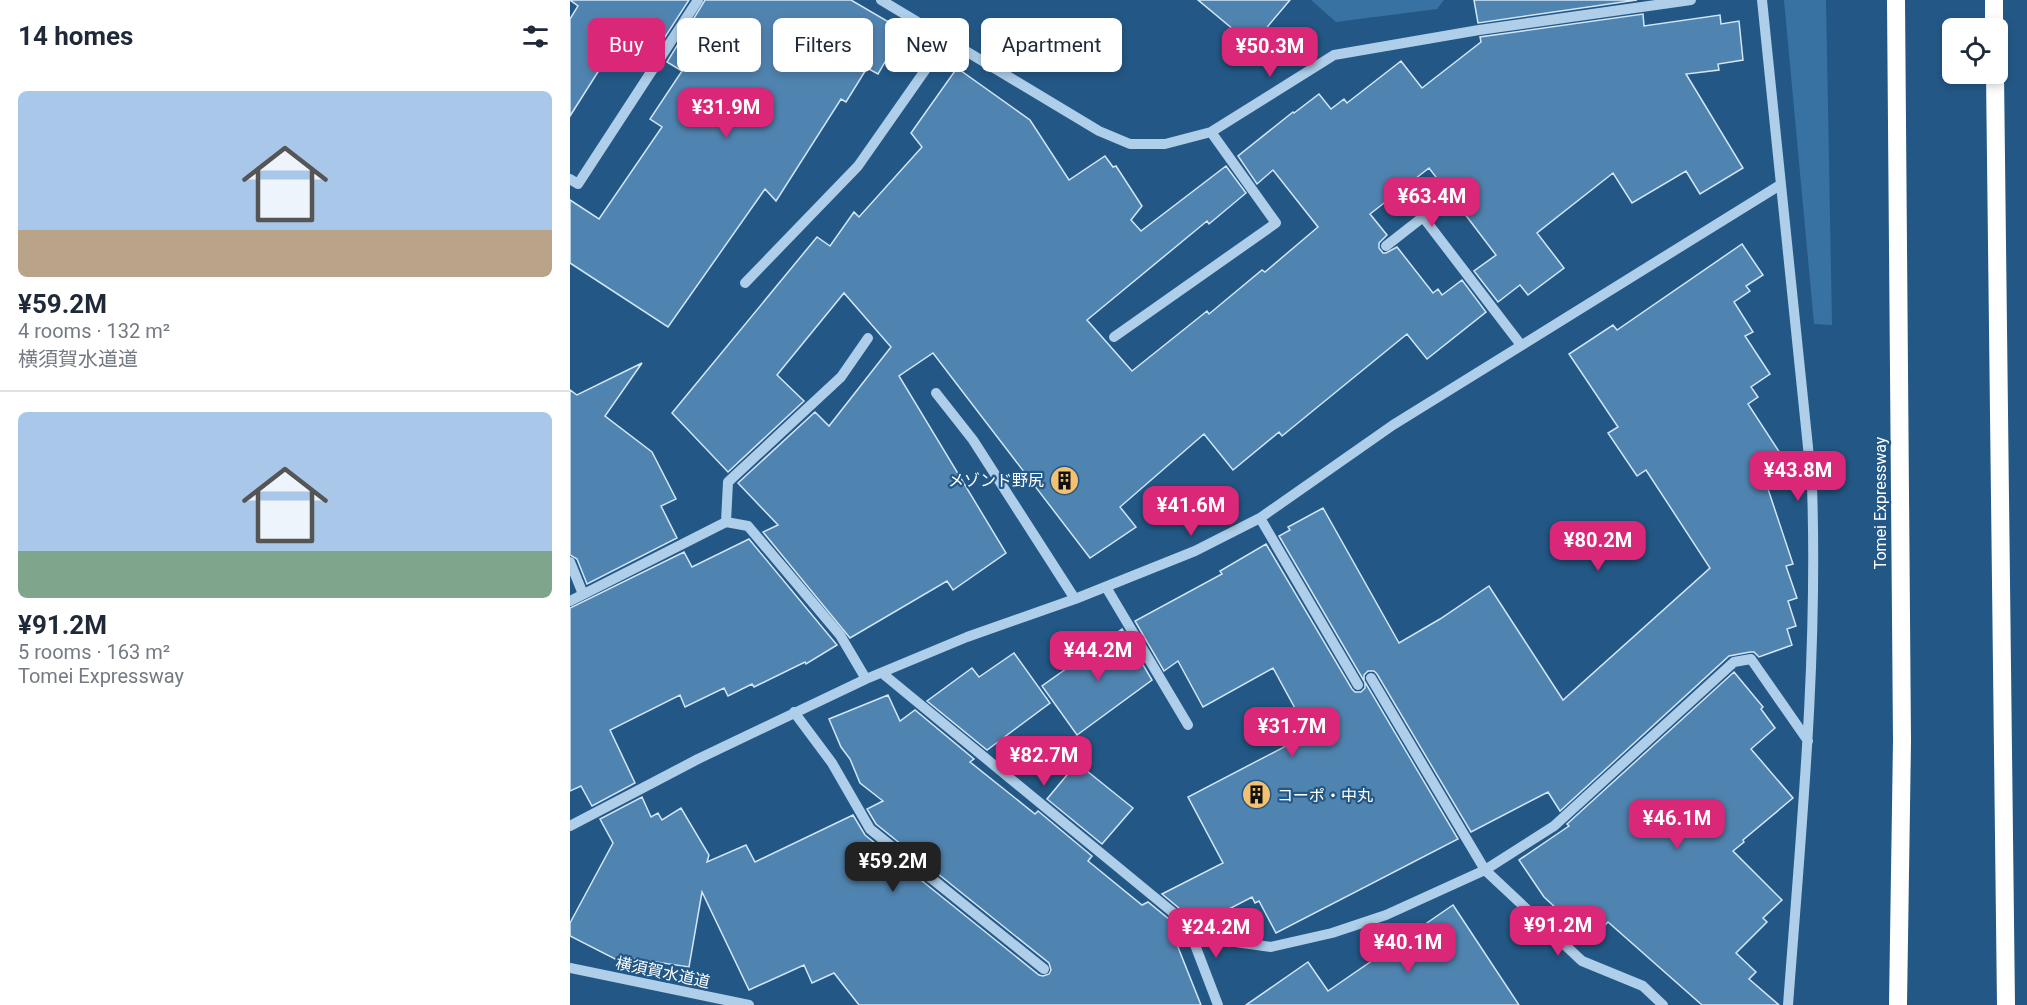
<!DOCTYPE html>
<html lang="en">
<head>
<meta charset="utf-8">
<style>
	:root { --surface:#fff; --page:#f6f6f7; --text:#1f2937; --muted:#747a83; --line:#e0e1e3; --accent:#db2777 }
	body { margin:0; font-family:Roboto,"Noto Sans JP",sans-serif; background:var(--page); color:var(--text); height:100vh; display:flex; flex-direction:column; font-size:22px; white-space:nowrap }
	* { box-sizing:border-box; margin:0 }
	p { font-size:20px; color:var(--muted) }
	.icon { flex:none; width:33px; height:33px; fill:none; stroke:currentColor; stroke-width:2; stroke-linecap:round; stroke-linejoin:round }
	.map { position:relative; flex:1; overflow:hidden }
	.details { display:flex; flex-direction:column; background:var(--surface); width:570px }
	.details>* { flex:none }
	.banner { position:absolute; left:18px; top:18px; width:570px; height:54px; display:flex; gap:12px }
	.buttons { position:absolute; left:1372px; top:18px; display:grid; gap:12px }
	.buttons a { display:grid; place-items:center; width:66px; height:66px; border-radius:9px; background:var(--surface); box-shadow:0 3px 9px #0003; font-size:30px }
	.price { position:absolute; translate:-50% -51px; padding:0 14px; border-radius:12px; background:var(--accent); color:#fff; font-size:20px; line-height:39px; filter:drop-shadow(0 2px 3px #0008) }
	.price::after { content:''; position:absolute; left:50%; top:36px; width:18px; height:14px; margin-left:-9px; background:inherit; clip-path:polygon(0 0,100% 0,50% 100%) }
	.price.on { background:#222; color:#fff }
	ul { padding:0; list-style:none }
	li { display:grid; align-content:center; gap:12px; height:318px; padding:0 18px }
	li+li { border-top:2px solid var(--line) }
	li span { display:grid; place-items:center; height:186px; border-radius:9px; color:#555 }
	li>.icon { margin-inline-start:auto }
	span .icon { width:108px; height:108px; fill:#fffc; stroke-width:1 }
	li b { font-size:26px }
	h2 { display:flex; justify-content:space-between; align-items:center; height:72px; padding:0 18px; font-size:26px }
	.pill { padding:0 21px; border-radius:9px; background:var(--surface); box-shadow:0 3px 9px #0003; font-size:21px; line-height:54px }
	.pill.on { background:var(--accent); color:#fff }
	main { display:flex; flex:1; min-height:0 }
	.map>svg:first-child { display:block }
	.green { fill:#3772a3 }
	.building { fill:#5084b0; stroke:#d2e6f7; stroke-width:1.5 }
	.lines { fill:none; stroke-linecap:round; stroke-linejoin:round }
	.minor { stroke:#aecee9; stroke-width:10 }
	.highway { stroke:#fff; stroke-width:18 }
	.labels { text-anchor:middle; stroke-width:4.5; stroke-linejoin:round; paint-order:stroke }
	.poi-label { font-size:16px; fill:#fff; stroke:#235886; text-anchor:end }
	.street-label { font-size:16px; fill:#fff; stroke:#235886 }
</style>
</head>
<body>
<main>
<section class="details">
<h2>14 homes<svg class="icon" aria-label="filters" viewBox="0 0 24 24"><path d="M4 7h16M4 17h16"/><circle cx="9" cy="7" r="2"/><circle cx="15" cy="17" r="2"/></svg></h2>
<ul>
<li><span style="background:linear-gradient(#a9c7e8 75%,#b9a48a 0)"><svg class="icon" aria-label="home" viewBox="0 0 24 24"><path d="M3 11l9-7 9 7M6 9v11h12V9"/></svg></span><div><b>¥59.2M</b><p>4 rooms · 132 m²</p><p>横須賀水道道</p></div></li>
<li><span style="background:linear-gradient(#a9c7e8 75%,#7fa58c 0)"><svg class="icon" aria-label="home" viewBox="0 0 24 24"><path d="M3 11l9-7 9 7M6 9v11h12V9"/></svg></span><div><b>¥91.2M</b><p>5 rooms · 163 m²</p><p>Tomei Expressway</p></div></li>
</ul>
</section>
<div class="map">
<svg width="1457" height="1005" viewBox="0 0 1457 1005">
	<rect width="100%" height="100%" fill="#235886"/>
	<!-- green -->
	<path class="green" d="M741,0h133l-7,9 -101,13z
		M1214,0h42l6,325 -18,-1z"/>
	<!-- building -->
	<path class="building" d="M0,0h119l-35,54 -32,-20 -52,82v-97l8,-13z
		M135,0h146l48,28 -2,4 4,2 -23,40 -11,-6 -21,34 -5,-3 -65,102 -11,-12 -97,138 -98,-64v-63l29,19 63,-92 -12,-8 32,-48 -15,-9z
		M628,0h92l-38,45z
		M904,0h163l-159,23z
		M1073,14l1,12 76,-11 1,9 18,-3 4,39 -25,4 1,6 -33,4 57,94 -43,26 -14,-23 -54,32 -19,-30 -76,60 27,35 -36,27 -8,-10 -22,17 -24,-31 22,-16 -41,-54 12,-10 -1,-7 -8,-3 -12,9 -17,-22 -59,46 17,21 -8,8v5l4,5h3l11,-6 36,46 5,-4 4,6 20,-15 24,32 -59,47 -20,-25 -125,102 -3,-4 -46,38 -29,-36 -84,73 16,20 -46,31 -157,-205 -34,23 107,177 -53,37 -6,-9 -97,57 -87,-106 15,-7 -40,-42 77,-71 14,14 62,-79 -47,-54 -67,82 27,26 -76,71 -56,-59 145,-176 13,9 24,-34 5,5 63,-70 -11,-14 46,-65 73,52 39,60 36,-24 8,11 3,-1 26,40 -11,14 10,11 85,-65 20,27 -37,31 -2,-3 -120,99 45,51 75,-60 2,3 53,-44 3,2 53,-45 -45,-57 -16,14 -19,-28 55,-44 1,1 25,-19 12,15 13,-10 3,4 54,-42 21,27 59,-46 -1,-5z
		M1172,244l21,31 -17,11 4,5 -16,11 19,30 -8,4 25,38 -19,13 7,10 -10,7 32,49 -2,1 4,7 -14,9 6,8 -8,5 27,81 -7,2 11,32 -9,3 8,25 -9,3 5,16 -33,12 -5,-5h-4l-21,4 -169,155 -12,-19 -77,40 -94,-158 -3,-3h-6l-4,4v6l-85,-145 11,-6 -2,-3 35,-19 76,135 41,-24 49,-33 74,114 147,-132 -64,-98 -9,6 -29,-43 10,-6 -49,-73 44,-29 4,5z
		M72,363l-37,53 47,36 24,47 -15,7 16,32 -90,46 -10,-25 -7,-4v-165l7,5z
		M179,539l88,106 -31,19 -1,-2 -51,25 -2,-3 -24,12 -4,-8 -39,19 -5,-12 -70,35 25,53 -43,23 -11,-20 -11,5v-183l114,-56 8,15z
		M696,544l86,145 3,3h6l4,-4v-6l93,157 -182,94 -17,-32 -4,2 -3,-6 -48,25 -3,-4v4l-10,-4 -29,-24 61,-31 -35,-66 121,-63 -36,-66 -70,39 -25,-46 -14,10 -29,-50 87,-47 -2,-3z
		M552,629l30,51 -75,55 -35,-49z
		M444,653l36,50 -63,47 -60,-49 45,-33 7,9z
		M1164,672l29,35 -2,2 14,19 -24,21 42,49 -50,42 1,2 -11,9 49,49 -19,18 4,4 -31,31 20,19 -7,7 30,26h-77l-94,-83 -5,5 -9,-8 -12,13 -38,-35 -25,-37 50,-34 -2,-2z
		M318,695l12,26 15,-11 59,49 -4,3 65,52 3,-3 54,45 -4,5 54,44 6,-3 33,27 1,4 -8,4 27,68h-342l-25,-32 -22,10 -8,-18 -55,25 -47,-98 -13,75 -66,-10 -2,5 -51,-26v-13l43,-80 -13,-24 42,-22 9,20 7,-4 4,7 19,-12 28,47 -2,7 39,-17 9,17 98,-47 12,20 174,140 4,1 6,-2 2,-4 -2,-7 -173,-139 -9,-15 16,-8 -23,-18 -10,-24 -9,-12 -12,-28z
		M507,763l56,45 -31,36 -55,-45z
		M883,905l66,100h-273l62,-43 20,29z"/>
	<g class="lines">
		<!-- minor -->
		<path class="minor" d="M311,0l218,131 31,13h35l46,-12 123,-77 145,-25 212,-30
			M1192,0l50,486c6,173 -11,346 -24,519
			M0,179l8,5 120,-184
			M853,217l98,128
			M816,246l74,-58
			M175,283l113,-117 89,-127
			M544,337l162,-114 -65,-91
			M366,393l37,47 102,159
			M690,518l98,167
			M156,522l2,-40 113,-105 27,-39
			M0,562l13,32
			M536,587l82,138
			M0,601l156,-79 22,4 92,109 26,44
			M312,673l305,251 41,17 43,6 61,-14 54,-18 99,-45 69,-44 180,-164 17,-3 57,82
			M801,678l114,192 97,91 61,25 20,19
			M224,712l38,51 38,66 174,140
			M0,826l128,-67 168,-80 101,-42 108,-38 120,-48 65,-33 133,-93 387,-240
			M617,924l31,81
			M0,968l179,37"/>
		<!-- highway -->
		<path class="highway" d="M1326,0l6,741 -4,264
			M1424,0v28
			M1425,74l11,931"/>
	</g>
	<!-- icons -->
	<defs>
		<symbol id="building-disc" viewBox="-11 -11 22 22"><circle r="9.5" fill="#f4c170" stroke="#235886"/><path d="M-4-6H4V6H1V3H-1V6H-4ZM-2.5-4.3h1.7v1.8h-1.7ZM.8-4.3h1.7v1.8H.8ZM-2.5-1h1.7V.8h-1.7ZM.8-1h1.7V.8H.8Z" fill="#111"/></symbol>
	</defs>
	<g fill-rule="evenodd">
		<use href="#building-disc" x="478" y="464" width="33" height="33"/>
		<use href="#building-disc" x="670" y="778" width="33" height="33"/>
	</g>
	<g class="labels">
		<!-- poi labels -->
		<g class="poi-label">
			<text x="474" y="486">メゾンド野尻</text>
			<text x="707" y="801" text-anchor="start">コーポ・中丸</text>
		</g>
		<!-- street labels -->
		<g class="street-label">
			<text transform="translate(1310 503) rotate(-90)" y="6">Tomei Expressway</text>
			<text transform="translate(93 972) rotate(12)" y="6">横須賀水道道</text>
		</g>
	</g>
</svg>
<div class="buttons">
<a><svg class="icon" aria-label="locate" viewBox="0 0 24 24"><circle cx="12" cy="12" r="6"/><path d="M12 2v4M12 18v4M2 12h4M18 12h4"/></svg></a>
</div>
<b class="price" style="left:700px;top:78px">¥50.3M</b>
<b class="price" style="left:156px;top:139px">¥31.9M</b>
<b class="price" style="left:862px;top:228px">¥63.4M</b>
<b class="price" style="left:1228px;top:502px">¥43.8M</b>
<b class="price" style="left:621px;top:537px">¥41.6M</b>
<b class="price" style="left:1028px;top:572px">¥80.2M</b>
<b class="price" style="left:528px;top:682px">¥44.2M</b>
<b class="price" style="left:722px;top:758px">¥31.7M</b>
<b class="price" style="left:474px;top:787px">¥82.7M</b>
<b class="price" style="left:1107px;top:850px">¥46.1M</b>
<b class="price on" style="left:323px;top:893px">¥59.2M</b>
<b class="price" style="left:988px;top:957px">¥91.2M</b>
<b class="price" style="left:646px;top:959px">¥24.2M</b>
<b class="price" style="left:838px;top:974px">¥40.1M</b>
<div class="banner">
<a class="pill on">Buy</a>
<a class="pill">Rent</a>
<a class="pill">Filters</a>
<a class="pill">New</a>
<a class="pill">Apartment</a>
</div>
</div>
</main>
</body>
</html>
